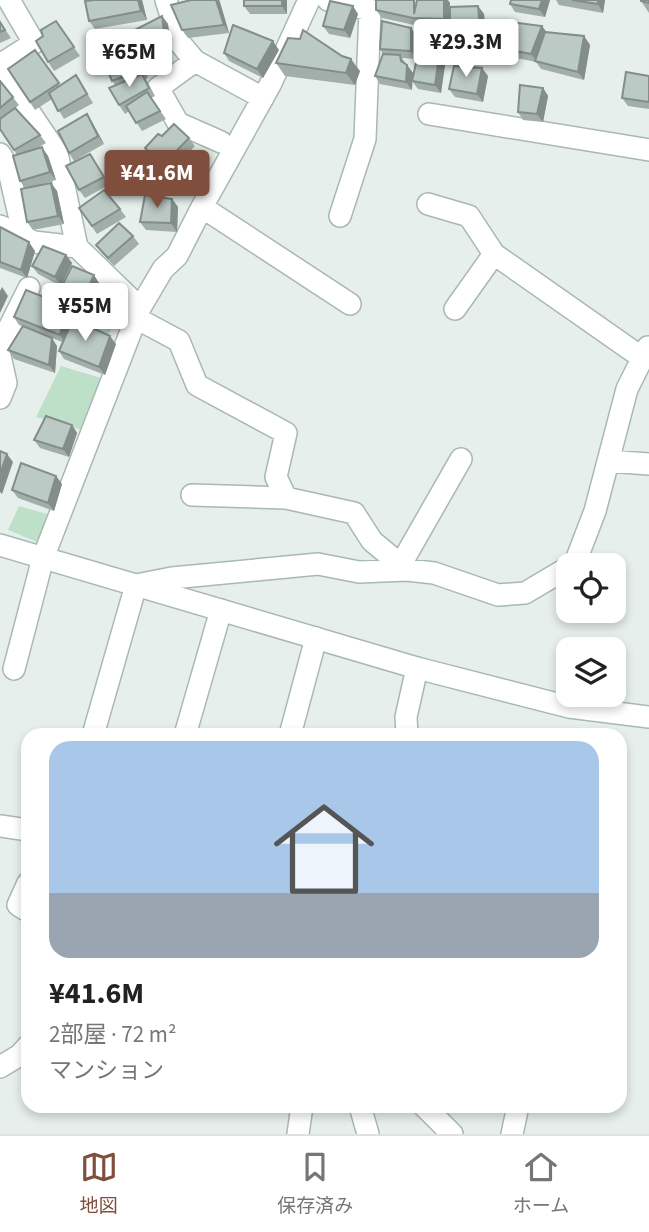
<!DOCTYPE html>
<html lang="ja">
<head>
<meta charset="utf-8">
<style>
	:root { --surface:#fff; --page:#f6f6f6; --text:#222; --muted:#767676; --line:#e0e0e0; --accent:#804e3d }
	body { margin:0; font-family:"Source Sans 3","Noto Sans JP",sans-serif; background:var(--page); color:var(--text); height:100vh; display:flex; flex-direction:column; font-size:26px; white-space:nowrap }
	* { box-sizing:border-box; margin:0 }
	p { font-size:23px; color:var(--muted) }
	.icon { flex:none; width:38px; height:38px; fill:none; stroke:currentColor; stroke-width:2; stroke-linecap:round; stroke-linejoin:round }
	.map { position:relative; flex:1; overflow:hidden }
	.details { position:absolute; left:21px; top:728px; width:606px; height:385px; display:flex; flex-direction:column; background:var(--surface); border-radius:21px; box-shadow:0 4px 10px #0003 }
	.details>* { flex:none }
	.controls { position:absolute; left:556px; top:553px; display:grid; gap:14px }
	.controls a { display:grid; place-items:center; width:70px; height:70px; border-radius:14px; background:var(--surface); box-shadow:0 4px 10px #0003; font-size:35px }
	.price { position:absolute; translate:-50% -60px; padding:0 16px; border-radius:7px; background:#fff; color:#222; font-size:23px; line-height:46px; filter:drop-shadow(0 2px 4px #0008) }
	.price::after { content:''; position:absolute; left:50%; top:42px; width:21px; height:16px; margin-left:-10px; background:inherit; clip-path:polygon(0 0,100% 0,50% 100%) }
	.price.on { background:var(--accent); color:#fff }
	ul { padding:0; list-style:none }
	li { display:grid; align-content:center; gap:14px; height:371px; padding:0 28px }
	li span { display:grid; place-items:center; height:217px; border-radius:21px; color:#555 }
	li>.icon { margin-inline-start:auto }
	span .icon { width:126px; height:126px; fill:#fffc; stroke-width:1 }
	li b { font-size:30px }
	.tab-bar { display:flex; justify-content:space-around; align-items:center; height:98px; border-top:2px solid var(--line); background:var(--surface); font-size:19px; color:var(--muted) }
	.tab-bar a { display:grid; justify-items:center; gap:4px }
	.tab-bar .on { color:var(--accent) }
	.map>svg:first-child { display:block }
	.green { fill:#bfe0c8 }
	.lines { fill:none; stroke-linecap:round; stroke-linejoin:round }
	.minor-casing { stroke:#a8b8b2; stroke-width:24 }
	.tertiary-casing { stroke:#a8b8b2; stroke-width:24 }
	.minor { stroke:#fff; stroke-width:21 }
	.tertiary { stroke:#fff; stroke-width:21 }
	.wall { fill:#a1aea9; fill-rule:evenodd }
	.shaded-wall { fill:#838d89 }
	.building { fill:#bbcac4; stroke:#838d89; stroke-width:2 }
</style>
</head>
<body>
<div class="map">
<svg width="649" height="1134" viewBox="0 0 649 1134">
	<rect width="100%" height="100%" fill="#e6efeb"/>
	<!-- green -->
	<path class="green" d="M102,289l13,17 -6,30 -26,-10z
		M61,366l43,13 -19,52 -49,-14z
		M19,506l28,8 -5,30 -34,-14z"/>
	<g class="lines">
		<defs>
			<path id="minor" d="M9,0l25,43 -33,21 25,43 31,46 20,94
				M166,0l13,42 16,19 68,37
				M328,0l42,10 -5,129 -25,77
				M195,61l-37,27 20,35 43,19
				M429,114l220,36
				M0,154l8,13 16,70
				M428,204l41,12 25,38 147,103
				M202,207l148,97
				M0,226l34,16 43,5 63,61
				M455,309l39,-55
				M136,318l43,23 18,44 89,48 -10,44 10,21 68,15 18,28 35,29
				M0,346l29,-58
				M0,356l6,27 -6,15
				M608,461l41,3
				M192,495l94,3
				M401,564l60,-105
				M572,565l3,-2 20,-52 32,-122 21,-42
				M14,669l29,-111 97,-250 23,-39 14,-13 25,-49 68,-122 39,-85
				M93,735l43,-150 36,-7 146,-14 41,8 48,-2 27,3 64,22 27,-2 44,-26
				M185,735l36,-125
				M290,735l26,-97
				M407,735l-1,-18 11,-49
				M0,826l28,4
				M28,883l-10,22 10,6
				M0,1067l20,-12 8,-9
				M360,1106l8,28
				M424,1106l28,28
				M298,1134l4,-28
				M512,1134l6,-28"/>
			<path id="tertiary" d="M0,545l417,123 152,39 80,10"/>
		</defs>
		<!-- minor casing -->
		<use href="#minor" class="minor-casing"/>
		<!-- tertiary casing -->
		<use href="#tertiary" class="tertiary-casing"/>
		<!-- minor -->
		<use href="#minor" class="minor"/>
		<!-- tertiary -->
		<use href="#tertiary" class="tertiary"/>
	</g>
	<!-- wall -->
	<path class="wall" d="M142,0l5,20 -52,9 -6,-8z
		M191,0h28l10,33 -41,5 -6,-8z
		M244,0h43v14h-37l-6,-8z
		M550,0l-5,17 -30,-5 -5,-8z
		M556,0h49l-2,13 -44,-8z
		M649,0v13l-8,-12z
		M450,3v4l28,-1 6,8 1,14 7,9 1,17 -37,-7 -6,-9v-10l-31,-2 -37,-8 -6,-8z
		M358,14l-8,24 -21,-4 -6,-8z
		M162,16l6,8 2,16 -27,15 -13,-12 18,35 -2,1 9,17 -4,2 15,21 -24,12 -13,-20 -4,3 -6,-9 -4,-20 -3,-4 -14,-33z
		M56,21l24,35 -26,15 -6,-9 -5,-26z
		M0,22l11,16 -11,5z
		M546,32l38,4 6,9 -6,35 -43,-11 -5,-7 -24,-5 -6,-8z
		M417,36v21l28,8 -4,28 -23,-4 -6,-8v9l-32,-6 -5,-8 8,-22 -3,-5zM402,58l15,1 -5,20 1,-6z
		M35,50l25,36 16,-11 17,28 -29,16 -12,-20 -17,11 -27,-41z
		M279,50l-16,28 -34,-17 -5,-8z
		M276,63l84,8 -5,14 -70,-9z
		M488,76l-5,26 -28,-5 -6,-8z
		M649,76v33l-21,-3 -6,-8z
		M0,81l19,24 -6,5 27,25 6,8 -11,6 13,7 8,24 -17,5 12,-2 6,8 7,33 -31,6 -6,-8 -2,-34 -5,-7 -3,-26 -17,-26z
		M543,88l5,8 -5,26 -20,-2 -5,-8z
		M87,114l5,8 12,22 -30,17 -5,-8z
		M162,136l27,2 6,8 -29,30 -14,-12 -6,-8 4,-1 -5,-7z
		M90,154l19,31 -24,13 -6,-8z
		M172,199l6,8 -1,25 -31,-2 -6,-8z
		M79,208l41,1 6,8 -29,17z
		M0,227l35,24 -8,27 -27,-10z
		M133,236l6,8 -25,22 -12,-13 -6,-8z
		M66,255l6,8 -11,23 -23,-12 -6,-8z
		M99,283l-10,24 -23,-9 -6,-8z
		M67,306l6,8 -2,10 45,20 -11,31 -41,-16 -5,-8 3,-9 -20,-8 15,12 -2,27 -41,-14 -6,-9 14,-24 -3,-1 -5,-8z
		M72,425l5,8 -8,24 -29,-9 -6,-8z
		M56,476l6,8 -8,27 -36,-13 -6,-8z"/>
	<!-- shaded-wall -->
	<path class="shaded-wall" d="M138,0h4l5,20 -6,-9z
		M216,0h3l1,2 9,31 -5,-8z
		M282,0h5v14l-5,-8z
		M444,0h4l2,3v25l-6,-9z
		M542,0h8l-5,17 -6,-8z
		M598,0h7l-2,13 -5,-9z
		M353,6l5,8 -8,24 -6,-8z
		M478,6l6,8 2,22 -6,-8z
		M162,16l6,8 2,16 -6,-8z
		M542,26l6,8 -11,28 -6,-8z
		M411,28l6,8v23l-6,-8z
		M486,29l6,8 1,17 -6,-9z
		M125,35l5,8 18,35 -6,-8z
		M584,36l6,9 -6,35 -6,-8z
		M273,41l6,9 -16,28 -6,-9z
		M439,57l6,8 -4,28 -6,-8z
		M351,59l9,12 -5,14 -9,-12z
		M407,65l6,8 -1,17 -6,-8z
		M482,68l6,8 -5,26 -6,-8z
		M543,88l5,8 -5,26 -6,-8z
		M87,114l5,8 12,22 -6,-8z
		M42,147l6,9 8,24 -6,-8z
		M51,183l6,8 7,33 -6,-8z
		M172,199l6,8 -1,25 -6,-9z
		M29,242l6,9 -8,27 -6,-8z
		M66,255l6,8 -11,23 -6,-9z
		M94,275l5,8 -10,24 -6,-8z
		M2,287l6,9 -8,17v-22z
		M67,306l6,8 -7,30 -6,-9z
		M110,336l6,8 -11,31 -6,-8z
		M52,338l5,8 -2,27 -6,-8z
		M72,425l5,8 -8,24 -6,-8z
		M7,454l6,8 -11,32 -2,-2v-18z
		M56,476l6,8 -8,27 -6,-8z"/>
	<!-- building -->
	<path class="building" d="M94,0h44l3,11 -52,10 -4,-20z
		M191,0h25l8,25 -42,5 -11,-25z
		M244,0h38v6h-38z
		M376,0h38v14l3,-14h27v19l-31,-1 -37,-8z
		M511,0h31l-3,9 -29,-5z
		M572,0h26v4z
		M641,0h8v3l-8,-2z
		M330,1l23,5 -9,24 -21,-4z
		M478,6l2,22 6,1 1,16 -37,-7v-31z
		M162,16l2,16 -27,14 -12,-11z
		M56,21l18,26 -26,15 -12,-21 7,-5 -2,-6z
		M382,21l29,7v23l-31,-2z
		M0,22l5,8 -5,2z
		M510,22l32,4 -11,28 -25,-5z
		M233,25l40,16 -16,28 -33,-16z
		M303,30l39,26 9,3 -5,14 -70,-10 12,-25 12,1z
		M545,32l39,4 -6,36 -43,-11z
		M125,35l17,35 -30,11 -14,-33z
		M35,50l24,33 -29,19 -22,-33z
		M383,54l17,1 1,6 6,4 -1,17 -31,-6z
		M418,54l21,3 -4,28 -23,-4z
		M454,66l28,2 -5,26 -28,-5z
		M626,72l23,4v26l-27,-4z
		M142,74l7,14 -30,17 -10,-17z
		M76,75l11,19 -29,17 -9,-18z
		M0,81l13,16 -13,11z
		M520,85l23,3 -6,26 -19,-2z
		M147,92l13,19 -24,12 -10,-17z
		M15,108l25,27 -26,15 -14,-21v-10z
		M87,114l11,22 -29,17 -11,-22z
		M174,124l15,14 -29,30 -14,-12 5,-2 -6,-6 13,-14 4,2z
		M42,147l8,25 -30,9 -7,-25z
		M90,154l14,23 -25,13 -13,-24z
		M51,183l7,33 -31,6 -6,-33z
		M104,190l16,19 -28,17 -13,-18z
		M145,195l27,4 -1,24 -31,-1z
		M119,223l14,13 -25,22 -12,-13z
		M0,227l29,15 -8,28 -21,-8z
		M43,246l23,9 -11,22 -23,-11z
		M72,266l22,9 -11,24 -23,-9z
		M26,290l41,16 -7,29 -46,-18z
		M73,319l37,17 -11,31 -40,-16z
		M23,326l29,12 -3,27 -41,-15z
		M46,416l26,9 -9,24 -29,-9z
		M0,451l7,3 -7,20z
		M21,463l35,13 -8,27 -36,-13z"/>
</svg>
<div class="controls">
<a><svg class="icon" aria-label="locate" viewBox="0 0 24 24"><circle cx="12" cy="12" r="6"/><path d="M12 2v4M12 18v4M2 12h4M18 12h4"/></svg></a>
<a><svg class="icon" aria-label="layers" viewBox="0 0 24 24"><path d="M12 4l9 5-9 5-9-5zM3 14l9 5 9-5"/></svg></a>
</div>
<b class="price" style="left:466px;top:79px">¥29.3M</b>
<b class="price" style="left:129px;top:89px">¥65M</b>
<b class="price on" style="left:157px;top:210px">¥41.6M</b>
<b class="price" style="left:85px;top:343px">¥55M</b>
<section class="details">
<ul>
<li><span style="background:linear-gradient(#a9c7e8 70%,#9aa5b1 0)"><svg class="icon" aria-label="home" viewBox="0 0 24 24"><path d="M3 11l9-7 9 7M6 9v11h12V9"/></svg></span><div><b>¥41.6M</b><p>2部屋 · 72 m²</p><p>マンション</p></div></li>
</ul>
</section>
</div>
<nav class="tab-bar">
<a class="on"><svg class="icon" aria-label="map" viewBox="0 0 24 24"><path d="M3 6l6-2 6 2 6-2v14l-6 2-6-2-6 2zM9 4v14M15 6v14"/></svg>地図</a>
<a><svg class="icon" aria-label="saved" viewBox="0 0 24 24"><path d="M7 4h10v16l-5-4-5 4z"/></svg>保存済み</a>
<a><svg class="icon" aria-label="home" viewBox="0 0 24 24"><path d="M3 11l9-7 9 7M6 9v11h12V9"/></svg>ホーム</a>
</nav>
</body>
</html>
